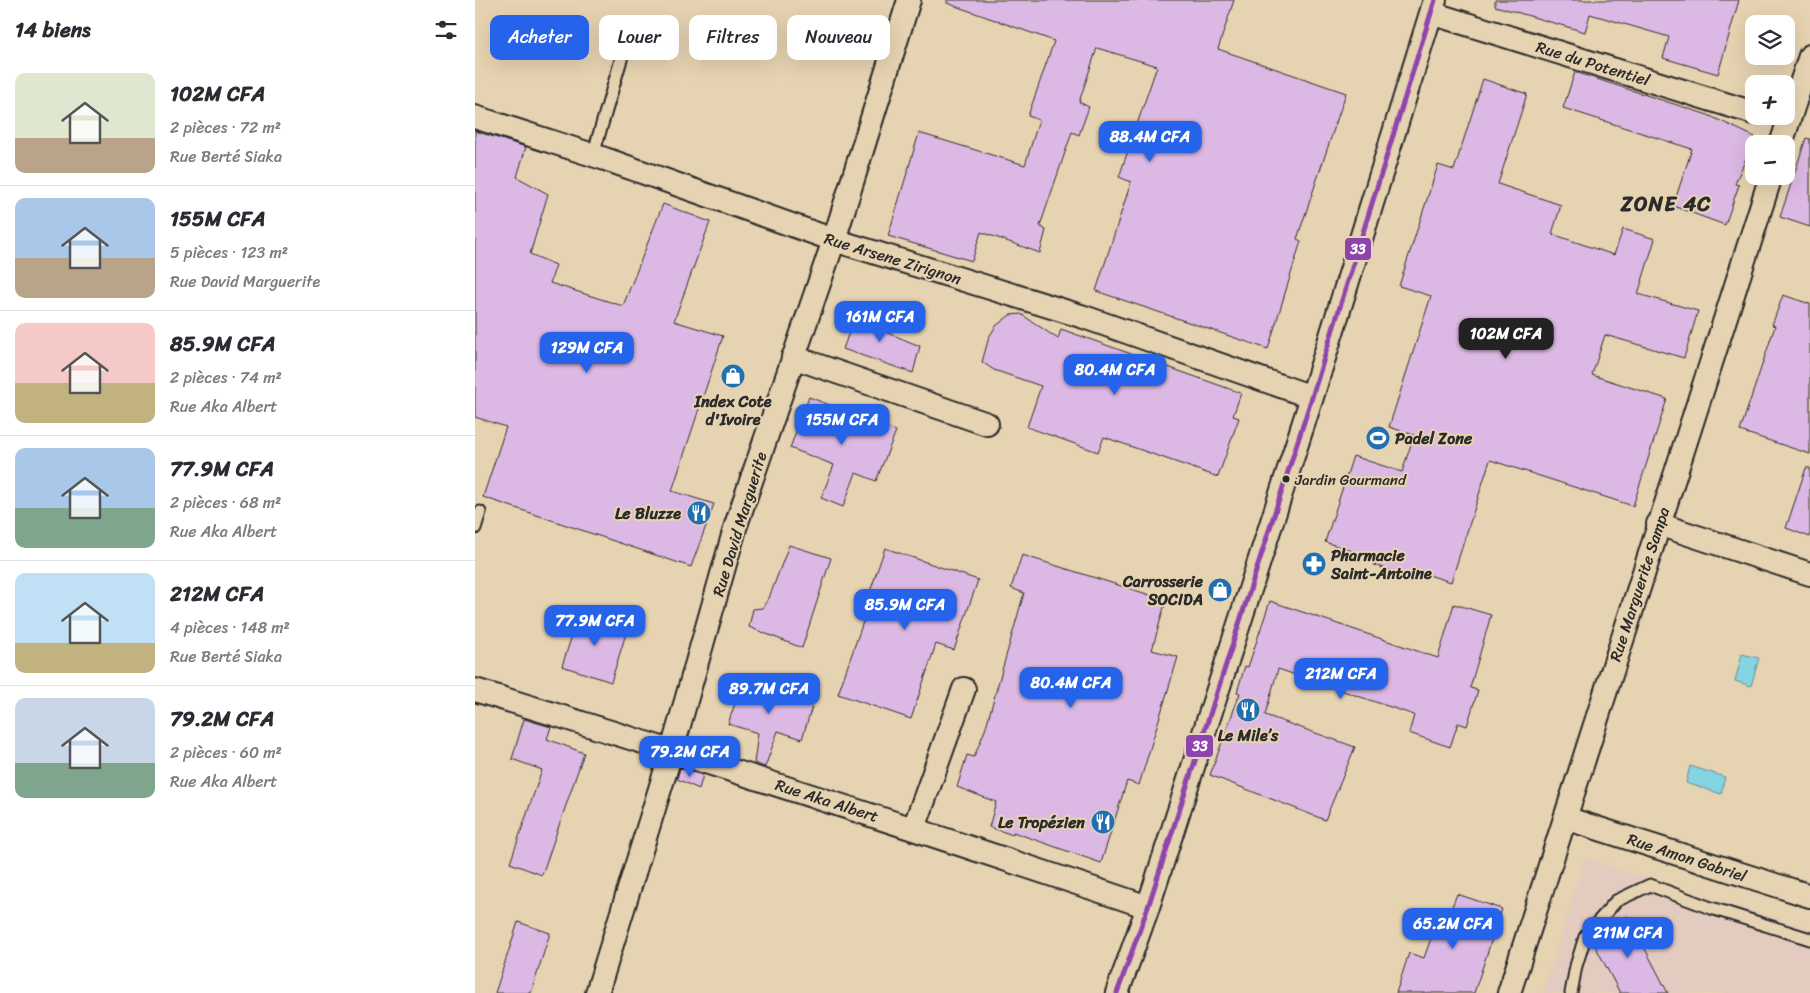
<!DOCTYPE html>
<html lang="fr">
<head>
<meta charset="utf-8">
<style>
	:root { --surface:#fff; --page:#f7f7f7; --text:#2b2b33; --muted:#7c7c81; --line:#e1e1e2; --accent:#2563eb }
	body { margin:0; font-family:Sriracha,sans-serif; background:var(--page); color:var(--text); height:100vh; display:flex; flex-direction:column; font-size:19px; white-space:nowrap }
	* { box-sizing:border-box; margin:0 }
	p { font-size:16px; color:var(--muted) }
	.icon { flex:none; width:28px; height:28px; fill:none; stroke:currentColor; stroke-width:2; stroke-linecap:round; stroke-linejoin:round }
	.map { position:relative; flex:1; overflow:hidden }
	.details { display:flex; flex-direction:column; background:var(--surface); width:475px }
	.details>* { flex:none }
	.guide { position:absolute; left:15px; top:15px; width:475px; height:45px; display:flex; gap:10px }
	.fabs { position:absolute; left:1270px; top:15px; display:grid; gap:10px }
	.fabs a { display:grid; place-items:center; width:50px; height:50px; border-radius:10px; background:var(--surface); box-shadow:0 5px 20px #0002; font-size:25px }
	.price { position:absolute; translate:-50% -42px; padding:0 11px; border-radius:10px; background:var(--accent); color:#fff; font-size:16px; line-height:32px; filter:drop-shadow(0 1px 2px #0008) }
	.price::after { content:''; position:absolute; left:50%; top:30px; width:15px; height:11px; margin-left:-8px; background:inherit; clip-path:polygon(0 0,100% 0,50% 100%) }
	.price.on { background:#222; color:#fff }
	ul { padding:0; list-style:none }
	li { display:flex; align-items:center; gap:15px; height:125px; padding:0 15px }
	li+li { border-top:1px solid var(--line) }
	li span { display:grid; place-items:center; flex:none; width:140px; height:100px; border-radius:10px; color:#555 }
	li>.icon { margin-inline-start:auto }
	span .icon { width:60px; height:60px; fill:#fffc; stroke-width:1 }
	li b { font-size:21px }
	h2 { display:flex; justify-content:space-between; align-items:center; height:60px; padding:0 15px; font-size:21px }
	.pill { padding:0 18px; border-radius:10px; background:var(--surface); box-shadow:0 5px 20px #0002; font-size:18px; line-height:45px }
	.pill.on { background:var(--accent); color:#fff }
	main { display:flex; flex:1; min-height:0 }
	.map>svg:first-child { display:block }
	.built { fill:#e3cbc0 }
	.water { fill:#85d4e3; stroke:#619099 }
	.building { fill:#dcb9e4; stroke:#2b2b2b }
	.lines { fill:none; stroke-linecap:round; stroke-linejoin:round }
	.service-casing { stroke:#2b2b2b; stroke-width:15 }
	.minor-casing { stroke:#2b2b2b; stroke-width:26 }
	.service { stroke:#e6d3b1; stroke-width:11 }
	.minor { stroke:#e6d3b1; stroke-width:22 }
	.bus-1-casing { stroke:#e6d3b1; stroke-width:9 }
	.bus-1 { stroke:#8e44ad; stroke-width:5 }
	.bus-dot { fill:#2b2b2b; stroke:#e6d3b1; stroke-width:2 }
	.labels { text-anchor:middle; stroke-width:4; stroke-linejoin:round; paint-order:stroke }
	.bus-label { font-size:15px; fill:#2b2b2b; stroke:#e6d3b1; text-anchor:start }
	.street-label { font-size:16px; fill:#2b2b2b; stroke:#e6d3b1 }
	.poi-label { font-size:16px; font-weight:bold; fill:#2b2b2b; stroke:#e6d3b1; text-anchor:end }
	.district-label { font-size:21px; font-weight:bold; letter-spacing:1px; fill:#2b2b2b; stroke:#e6d3b1 }
	.line-badge { stroke:#e6d3b1; stroke-width:2 }
	.badge-label { font-size:14px; text-anchor:middle; font-weight:bold; fill:#fff }
</style>
</head>
<body>
<main>
<section class="details">
<h2>14 biens<svg class="icon" aria-label="filters" viewBox="0 0 24 24"><path d="M4 7h16M4 17h16"/><circle cx="9" cy="7" r="2"/><circle cx="15" cy="17" r="2"/></svg></h2>
<ul>
<li><span style="background:linear-gradient(#dfe7d0 65%,#b9a48a 0)"><svg class="icon" aria-label="home" viewBox="0 0 24 24"><path d="M3 11l9-7 9 7M6 9v11h12V9"/></svg></span><div><b>102M CFA</b><p>2 pièces · 72 m²</p><p>Rue Berté Siaka</p></div></li>
<li><span style="background:linear-gradient(#a9c7e8 60%,#b9a48a 0)"><svg class="icon" aria-label="home" viewBox="0 0 24 24"><path d="M3 11l9-7 9 7M6 9v11h12V9"/></svg></span><div><b>155M CFA</b><p>5 pièces · 123 m²</p><p>Rue David Marguerite</p></div></li>
<li><span style="background:linear-gradient(#f6c9c9 60%,#c2b280 0)"><svg class="icon" aria-label="home" viewBox="0 0 24 24"><path d="M3 11l9-7 9 7M6 9v11h12V9"/></svg></span><div><b>85.9M CFA</b><p>2 pièces · 74 m²</p><p>Rue Aka Albert</p></div></li>
<li><span style="background:linear-gradient(#a9c7e8 60%,#7fa58c 0)"><svg class="icon" aria-label="home" viewBox="0 0 24 24"><path d="M3 11l9-7 9 7M6 9v11h12V9"/></svg></span><div><b>77.9M CFA</b><p>2 pièces · 68 m²</p><p>Rue Aka Albert</p></div></li>
<li><span style="background:linear-gradient(#bfe0f5 70%,#c2b280 0)"><svg class="icon" aria-label="home" viewBox="0 0 24 24"><path d="M3 11l9-7 9 7M6 9v11h12V9"/></svg></span><div><b>212M CFA</b><p>4 pièces · 148 m²</p><p>Rue Berté Siaka</p></div></li>
<li><span style="background:linear-gradient(#c9d6e8 65%,#7fa58c 0)"><svg class="icon" aria-label="home" viewBox="0 0 24 24"><path d="M3 11l9-7 9 7M6 9v11h12V9"/></svg></span><div><b>79.2M CFA</b><p>2 pièces · 60 m²</p><p>Rue Aka Albert</p></div></li>
</ul>
</section>
<div class="map">
<svg width="1335" height="993" viewBox="0 0 1335 993">
	<rect width="100%" height="100%" fill="#e6d3b1"/>
	<filter id="ink" filterUnits="userSpaceOnUse"><feTurbulence type="fractalNoise" baseFrequency=".02" numOctaves="2"/><feDisplacementMap in="SourceGraphic" scale="10" xChannelSelector="R" yChannelSelector="G"/><feConvolveMatrix kernelMatrix="1 2 1 2 8 2 1 2 1" color-interpolation-filters="sRGB"/></filter>
	<g filter="url(#ink)">
		<!-- built -->
		<path class="built" d="M1110,858l225,71v64h-267z"/>
		<!-- water -->
		<path class="water" d="M1267,654l17,4 -8,28 -16,-5z
			M1215,766l35,11 -4,17 -35,-11z"/>
		<!-- building -->
		<path class="building" d="M472,0h287l-16,49 128,44 -49,146 4,2 -33,108 -172,-58 35,-109 -12,-5 38,-111 -60,-18 -18,54 10,5 -10,28 -7,-3 -32,94 6,4 -6,23 -59,-21 -9,29 -84,-25 31,-103 106,32 14,-45 -11,-4 26,-75 -107,-38z
			M1020,0h244l-21,74 -55,-16 6,-21 -79,-23 -5,18 -90,-26z
			M1100,72l133,43 47,22 -20,47 4,1 -14,40 -52,-19 19,-57 -129,-41z
			M1008,79l44,15 -29,90 63,21 -9,29 62,21 9,-26 32,10 -17,55 60,17 -14,47 -79,-23 -13,40 75,24 -34,107 -143,-46 -39,122 -32,-10 -2,7 -43,-14 2,-6 -51,-17 28,-86 49,16 12,-37 -25,-8 42,-131 -32,-10 39,-121 16,5z
			M0,131l51,16 -9,30 31,17 -18,60 26,11 -6,18 73,23 40,-102 47,18 -36,99 49,15 -51,155 42,13 -23,63 -208,-70 23,-70 -31,-10z
			M1331,138l4,1v88l-30,-10z
			M1308,295l27,9v150l-70,-23 35,-105 -3,-1z
			M384,305l19,7 -5,15 47,19 -7,27 -70,-24z
			M546,314l37,25 3,-10 180,64 -8,23 6,2 -21,59 -114,-40 -6,15 -71,-25 14,-41 -47,-16 -12,-8 7,-25 7,-11 14,-11z
			M334,397l87,34 -20,50 -20,-8 -13,34 -22,-9 13,-33 -44,-17z
			M1331,468h4v69l-24,-9z
			M314,545l42,13 -29,90 -53,-21 4,-18 9,-1 7,-10z
			M410,548l93,32 -24,70 -18,-6 -25,75 -73,-25 26,-75 -3,-1z
			M547,555l144,45 -14,50 26,7 -39,128 -12,-4 -26,82 -88,-31v3l-24,-8 7,-25 -39,-15 10,-32 7,2 11,-27 39,-137 -13,-5z
			M795,601l168,57 16,-54 37,11 -21,73 8,2 -11,36 -9,-3 -8,24 -41,-14 5,-18 -136,-46 -13,46 90,32 -30,73 -115,-45 30,-82 -3,-1 8,-26 3,1z
			M105,611l48,16 -17,55 -49,-16z
			M269,677l70,23 -12,39 -24,-8 -13,36 -11,-4 4,-30 -30,-9z
			M49,719l27,8 -4,12 37,14 -42,122 -32,-12 32,-93 -30,-11z
			M205,768l23,7 -4,14 -22,-10z
			M982,894l45,15 -28,84h-78l13,-40 15,5 18,-52 9,3z
			M1153,916l40,77h-48l-28,-53 8,-9z
			M43,922l32,11 -19,60h-36z"/>
		<g class="lines">
			<defs>
				<path id="service" d="M118,155l32,-109
					M0,528l5,-16
					M1096,993l5,-27 9,-29 31,-36 34,-16 58,22 102,32"/>
				<path id="minor" d="M956,13l323,100
					M0,117l130,42 229,81 250,77 228,80
					M1306,144l29,-88
					M318,357l194,67
					M1183,524l152,50
					M0,690c226,69 450,142 673,217
					M1090,818l245,78
					M439,828l50,-139
					M122,993l75,-243 64,-225 98,-285 75,-240
					M642,993l31,-86 164,-510 123,-397
					M1034,993l262,-817"/>
			</defs>
			<!-- service casing -->
			<use href="#service" class="service-casing"/>
			<!-- minor casing -->
			<use href="#minor" class="minor-casing"/>
			<!-- service -->
			<use href="#service" class="service"/>
			<!-- minor -->
			<use href="#minor" class="minor"/>
			<defs>
				<path id="bus-1" d="M642,993l31,-86 164,-510 123,-397"/>
			</defs>
			<!-- bus-1 casing -->
			<use href="#bus-1" class="bus-1-casing"/>
			<!-- bus-1 -->
			<use href="#bus-1" class="bus-1"/>
		</g>
	</g>
	<!-- icons -->
	<defs>
		<symbol id="shop-disc" viewBox="-11 -11 22 22"><circle r="9.5" fill="#1f6fb2" stroke="#e6d3b1"/><path d="M-5-2.5h2.3a2.7 3.5 0 0 1 5.4 0H5L5.5 6h-11ZM-1.5-2.5h3a1.5 2.3 0 0 0-3 0Z" fill="#fff"/></symbol>
		<symbol id="stadium-disc" viewBox="-11 -11 22 22"><circle r="9.5" fill="#1f6fb2" stroke="#e6d3b1"/><path d="M0-5a6.5 5 0 1 0 0 10a6.5 5 0 1 0 0-10ZM-3.5-1.8h7v3.6h-7Z" fill="#fff"/></symbol>
		<symbol id="restaurant-disc" viewBox="-11 -11 22 22"><circle r="9.5" fill="#1f6fb2" stroke="#e6d3b1"/><path d="M-5-6h1v4h1v-4h1v4h1v-4h1v5L-1.5 .5V6h-2V.5L-5-1ZM5-6V6H3V1.5H1.5Q1.5-4 5-6Z" fill="#fff"/></symbol>
		<symbol id="pharmacy-disc" viewBox="-11 -11 22 22"><circle r="9.5" fill="#1f6fb2" stroke="#e6d3b1"/><path d="M-2-6h4v4h4v4h-4v4h-4v-4h-4v-4h4Z" fill="#fff"/></symbol>
	</defs>
	<g fill-rule="evenodd">
		<use href="#shop-disc" x="244" y="362" width="28" height="28"/>
		<use href="#stadium-disc" x="889" y="424" width="28" height="28"/>
		<use href="#restaurant-disc" x="210" y="499" width="28" height="28"/>
		<use href="#pharmacy-disc" x="825" y="550" width="28" height="28"/>
		<use href="#shop-disc" x="731" y="576" width="28" height="28"/>
		<use href="#restaurant-disc" x="759" y="696" width="28" height="28"/>
		<use href="#restaurant-disc" x="614" y="808" width="28" height="28"/>
	</g>
	<!-- markers -->
	<circle class="bus-dot" cx="811" cy="479" r="4.5"/>
	<g class="labels">
		<!-- bus labels -->
		<g class="bus-label">
			<text x="820" y="485">Jardin Gourmand</text>
		</g>
		<!-- street labels -->
		<g class="street-label">
			<text transform="translate(1118 63) rotate(17)" y="6">Rue du Potentiel</text>
			<text transform="translate(418 258) rotate(17)" y="6">Rue Arsene Zirignon</text>
			<text transform="translate(264 524) rotate(-73)" y="6">Rue David Marguerite</text>
			<text transform="translate(1164 584) rotate(-72)" y="6">Rue Marguerite Sampa</text>
			<text transform="translate(352 800) rotate(18)" y="6">Rue Aka Albert</text>
			<text transform="translate(1212 857) rotate(18)" y="6">Rue Amon Gabriel</text>
		</g>
		<!-- poi labels -->
		<g class="poi-label">
			<text x="258" y="407" text-anchor="middle">Index Cote<tspan x="258" dy="18">d'Ivoire</tspan></text>
			<text x="920" y="444" text-anchor="start">Padel Zone</text>
			<text x="206" y="519">Le Bluzze</text>
			<text x="856" y="561" text-anchor="start">Pharmacie<tspan x="856" dy="18">Saint-Antoine</tspan></text>
			<text x="728" y="587">Carrosserie<tspan x="728" dy="18">SOCIDA</tspan></text>
			<text x="773" y="741" text-anchor="middle">Le Mile’s</text>
			<text x="610" y="828">Le Tropézien</text>
		</g>
		<!-- district labels -->
		<g class="district-label">
			<text x="1191" y="211">ZONE 4C</text>
		</g>
	</g>
	<g class="line-badge">
		<rect x="869" y="237" width="28" height="24" rx="5" fill="#8e44ad"/>
		<rect x="710" y="734" width="29" height="24" rx="5" fill="#8e44ad"/>
	</g>
	<g class="badge-label">
		<text x="883" y="254">33</text>
		<text x="725" y="751">33</text>
	</g>
</svg>
<div class="fabs">
<a><svg class="icon" aria-label="layers" viewBox="0 0 24 24"><path d="M12 4l9 5-9 5-9-5zM3 14l9 5 9-5"/></svg></a>
<a>+</a>
<a>−</a>
</div>
<b class="price" style="left:675px;top:163px">88.4M CFA</b>
<b class="price" style="left:405px;top:343px">161M CFA</b>
<b class="price on" style="left:1031px;top:360px">102M CFA</b>
<b class="price" style="left:112px;top:374px">129M CFA</b>
<b class="price" style="left:640px;top:396px">80.4M CFA</b>
<b class="price" style="left:367px;top:446px">155M CFA</b>
<b class="price" style="left:430px;top:631px">85.9M CFA</b>
<b class="price" style="left:120px;top:647px">77.9M CFA</b>
<b class="price" style="left:866px;top:700px">212M CFA</b>
<b class="price" style="left:596px;top:709px">80.4M CFA</b>
<b class="price" style="left:294px;top:715px">89.7M CFA</b>
<b class="price" style="left:215px;top:778px">79.2M CFA</b>
<b class="price" style="left:978px;top:950px">65.2M CFA</b>
<b class="price" style="left:1153px;top:959px">211M CFA</b>
<div class="guide">
<a class="pill on">Acheter</a>
<a class="pill">Louer</a>
<a class="pill">Filtres</a>
<a class="pill">Nouveau</a>
</div>
</div>
</main>
</body>
</html>
